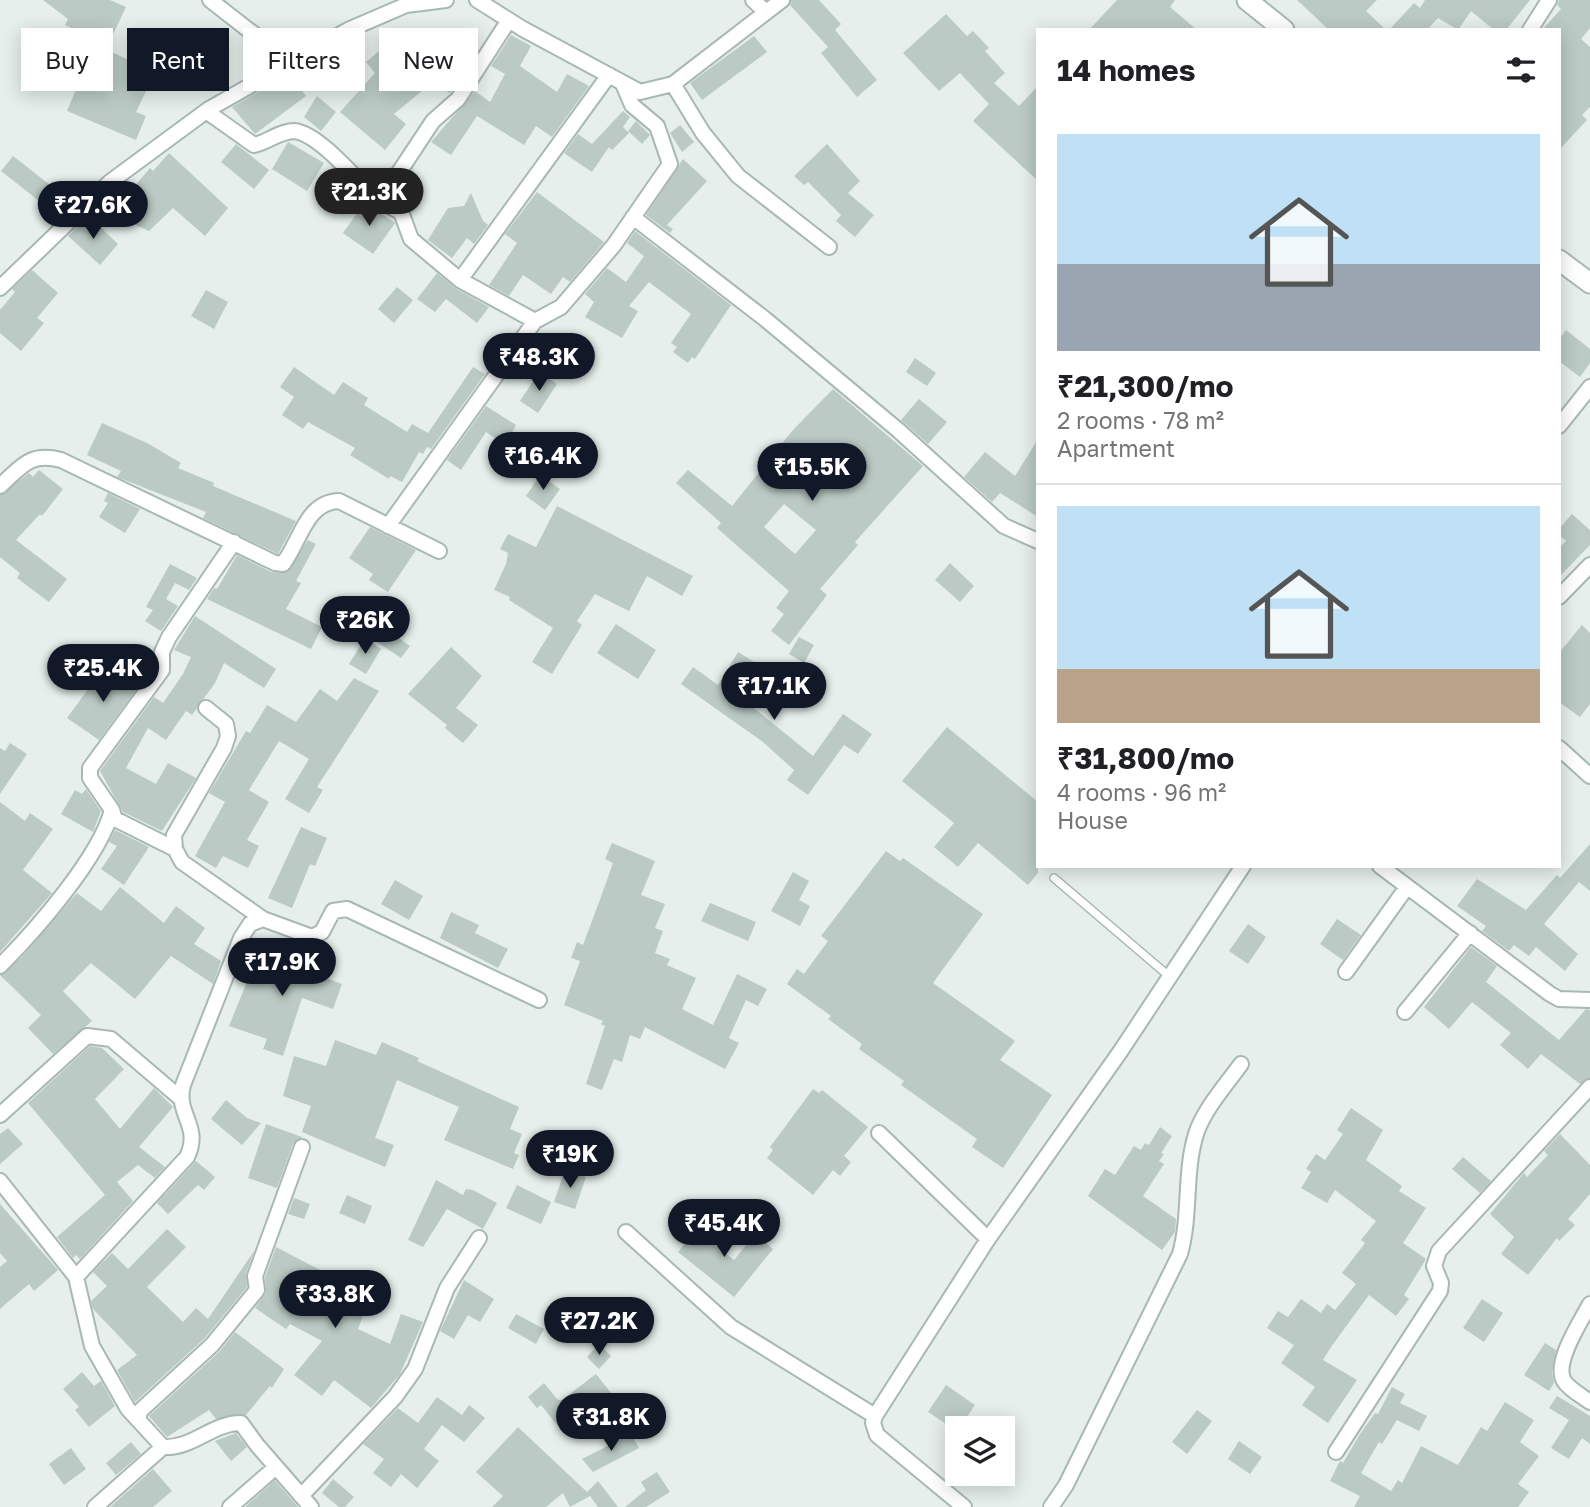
<!DOCTYPE html>
<html lang="en">
<head>
<meta charset="utf-8">
<style>
	:root { --surface:#fff; --page:#f2f2f2; --text:#202124; --muted:#757577; --line:#e0e0e0; --accent:#111827 }
	body { margin:0; font-family:"Golos Text",sans-serif; background:var(--page); color:var(--text); height:100vh; display:flex; flex-direction:column; font-size:26px; white-space:nowrap }
	* { box-sizing:border-box; margin:0 }
	p { font-size:23px; color:var(--muted) }
	.icon { flex:none; width:38px; height:38px; fill:none; stroke:currentColor; stroke-width:2; stroke-linecap:round; stroke-linejoin:round }
	.map { position:relative; flex:1; overflow:hidden }
	.sheet { position:absolute; left:1036px; top:28px; width:525px; height:840px; display:flex; flex-direction:column; background:var(--surface); border-radius:0px; box-shadow:0 4px 18px #0003 }
	.sheet>* { flex:none }
	.hud { position:absolute; left:21px; top:28px; width:665px; height:63px; display:flex; gap:14px }
	.tools { position:absolute; left:945px; top:1416px; display:grid; gap:14px }
	.tools a { display:grid; place-items:center; width:70px; height:70px; border-radius:0px; background:var(--surface); box-shadow:0 4px 18px #0003; font-size:35px }
	.price { position:absolute; translate:-50% -60px; padding:0 16px; border-radius:24px; background:var(--accent); color:#fff; font-size:23px; line-height:46px; filter:drop-shadow(0 2px 4px #0008) }
	.price::after { content:''; position:absolute; left:50%; top:42px; width:21px; height:16px; margin-left:-10px; background:inherit; clip-path:polygon(0 0,100% 0,50% 100%) }
	.price.on { background:#222; color:#fff }
	ul { padding:0; list-style:none }
	li { display:grid; align-content:center; gap:14px; height:371px; padding:0 21px }
	li+li { border-top:2px solid var(--line) }
	li span { display:grid; place-items:center; height:217px; border-radius:0px; color:#555 }
	li>.icon { margin-inline-start:auto }
	span .icon { width:126px; height:126px; fill:#fffc; stroke-width:1 }
	li b { font-size:30px }
	h2 { display:flex; justify-content:space-between; align-items:center; height:84px; padding:0 21px; font-size:30px }
	.chip { padding:0 24px; border-radius:0px; background:var(--surface); box-shadow:0 4px 18px #0003; font-size:24px; line-height:63px }
	.chip.on { background:var(--accent); color:#fff }
	.map>svg:first-child { display:block }
	.building { fill:#bbcac4; fill-rule:evenodd }
	.lines { fill:none; stroke-linecap:round; stroke-linejoin:round }
	.service-casing { stroke:#a8b8b2; stroke-width:10 }
	.minor-casing { stroke:#a8b8b2; stroke-width:18 }
	.tertiary-casing { stroke:#a8b8b2; stroke-width:23 }
	.service { stroke:#fff; stroke-width:7 }
	.minor { stroke:#fff; stroke-width:14 }
	.tertiary { stroke:#fff; stroke-width:19 }
</style>
</head>
<body>
<div class="map">
<svg width="1590" height="1507" viewBox="0 0 1590 1507">
	<rect width="100%" height="100%" fill="#e6efeb"/>
	<!-- building -->
	<path class="building" d="M43,0h67l16,7 -18,38 -43,-20 3,-6z
		M791,0h28l22,24 -6,6 42,50 -20,17 -36,-44 7,-6 -38,-42z
		M1117,0h58l-5,7 27,23h-108z
		M1297,0h80l-11,11 20,19h-57z
		M1425,0h105l-24,30h-12l-23,-19 -13,19 -20,-12 -11,12h-38l25,-27 6,5z
		M1559,0h31v28l-9,11 9,8v60l-8,8 5,5 -28,30v-120h-17l19,-21 -4,-4z
		M946,14l21,22 6,-5 16,17 -4,3 20,22 -11,10 25,23 19,-20v95l-65,-60 16,-17 -29,-31 -21,18 -36,-38z
		M511,35l20,11 -11,20 37,26 10,-18 22,12 -37,51 -16,-11 -12,19 -47,-29 -26,39 -20,-13 44,-51 15,11 15,-28 -14,-8z
		M754,36l13,16 -65,48 -12,-17z
		M452,40l24,13 -26,40 -18,-10z
		M391,41l38,44 -35,29 12,10 -21,26 -45,-38 35,-39 -9,-11z
		M103,48l52,24 -19,40 10,4 -10,24 -69,-29 10,-24 7,3z
		M290,74l16,22 -51,38 -23,-27z
		M317,96l19,16 -15,19 -17,-14z
		M623,111l7,6 -7,10 6,6 -17,17 -3,-3 -17,25 -28,-19 14,-19 14,10z
		M636,121l14,14 -8,9 -14,-13z
		M680,125l14,17 -12,10 -12,-19z
		M288,142l36,21 -17,28 -35,-22z
		M236,144l33,26 -15,19 -33,-27z
		M827,144l33,37 -12,12 26,22 -19,22 -19,-16 5,-6 -33,-33 -4,3 -10,-9z
		M169,153l59,55 -23,28 -32,-28 -24,23 -38,-17 39,-46 3,3z
		M13,156l37,29 -12,15 -37,-29z
		M683,159l24,22 -40,44 6,4 -3,4 -24,-18z
		M537,192l67,50 -34,40 -7,-5 -12,17 -28,-19 -14,21 -20,-11 28,-42 -12,-9z
		M471,193l12,28 5,4 -14,19 -7,-6 -15,20 -24,-18 20,-32 16,-2z
		M365,202l30,21 -22,31 -30,-21z
		M88,217l11,9 -2,4 3,-3 18,17 -18,21 -32,-29z
		M635,231l96,74 -36,54 -3,-2 -4,6 -15,-11 4,-5 -6,-4 20,-29 -42,-32 -20,24 9,5 -16,27 -37,-21 9,-15 -9,-8 22,-26 19,14 18,-26 -17,-13z
		M32,270l26,23 -21,25 7,5 -23,28 -21,-18v-23l15,-18 -3,-3z
		M437,273l18,15 34,19 -12,16 -31,-24 -11,13 -18,-13z
		M397,287l16,13 -19,23 -16,-14z
		M206,290l22,12 -14,27 -23,-13z
		M1566,330l24,19v14l-10,14 -21,-16v-22z
		M550,348l14,10 -13,17 -14,-10z
		M915,358l21,15 -9,13 -21,-14z
		M294,367l40,28 9,-13 25,16 -4,7 43,27 5,-8 16,9 45,-66 12,7 -54,75 -4,-2 -4,7 -4,-2 -17,30 -12,-6 -1,3 -39,-24 5,-7 -47,-26 -5,7 -21,-14 12,-18 -14,-10z
		M539,372l18,12 -19,29 -18,-12z
		M833,389l90,77 -68,76 3,3 -38,44 7,6 -38,50 -18,-14 13,-17 -8,-6 13,-17 -72,-63 4,-5 -45,-40 12,-13 44,36 61,-76zM784,504l32,26 -21,24 -31,-27z
		M919,399l28,23 -19,22 -27,-24z
		M486,406l30,19 -11,20 -19,-13 -25,38 -14,-10z
		M102,423l45,20 34,20 -3,5 36,15 -1,3 83,35 -18,33 -75,-36 3,-6 -89,-35 4,-6 -34,-16z
		M1038,439v78l-38,-24 -8,9 -28,-25 21,-25 30,24z
		M39,470l24,19 -21,27 -2,-2 -24,26 51,39 -18,23 -32,-24 3,-5 -20,-16v-62l29,-22 4,4z
		M540,475l20,14 -15,21 -19,-14z
		M108,493l32,16 -15,24 -26,-16 9,-14 -4,-2z
		M557,506l136,70 -11,20 -35,-20 -18,35 -34,-17 -18,27 5,4 -30,49 -20,-12 21,-34 -44,-28 1,-3 -16,-7 12,-26 2,-11 -8,-4 8,-15 28,13z
		M1572,514l18,16v15l-31,32v-29l7,-7 -7,-6v-6z
		M370,527l46,23 -28,42 -19,-12 4,-6 -24,-16z
		M308,540l8,4 -20,37 5,2 -15,26 36,18 -11,22 -104,-50 7,-11 3,1 20,-34 34,17 15,1z
		M950,563l24,23 -14,16 -25,-22z
		M170,564l27,14 -8,12 -14,-7 -9,16 12,7 -17,25 -16,-10 8,-11 -7,-3z
		M195,616l81,53 -12,19 -40,-25 -9,20 -23,32 -6,-4 -20,29 -18,-12 -22,40 30,16 12,-21 28,15 -34,53 -39,-19 -23,-41 54,-74 9,6 20,-29 8,-17 -17,-7z
		M616,624l40,26 -18,29 -41,-26z
		M1582,625l8,8v71l-10,13 -21,-15v-49z
		M383,627l27,19 -9,12 -27,-18z
		M799,637l15,8 -10,18 -15,-9z
		M365,638l16,11 -15,25 -17,-10z
		M451,647l31,29 -26,32 22,17 -15,18 -18,-15 2,-3 -39,-31z
		M738,652l27,17 -20,32 68,55 30,-42 29,20 -14,20 -14,-9 -36,50 -21,-15 7,-10 -31,-28 -82,-58 12,-17 25,18z
		M112,668l27,18 -40,54 -32,-22 27,-37 6,4z
		M354,678l25,13 -62,96 6,3 -14,23 -24,-14 24,-40 -30,-18 -30,49 20,12 -22,38 12,6 -11,22 -25,-12 -7,12 -21,-12 30,-54 -16,-9 37,-62 4,2 17,-28 29,17 24,-33 17,12z
		M947,727l91,75v71l-10,12 -50,-42 -20,24 -24,-20 20,-24 -52,-42z
		M10,743l17,11 -27,40v-46l5,3z
		M86,789l15,22 -8,21 -32,-18 14,-24 7,4z
		M0,802l25,19 5,-8 23,16 -30,41 29,23 -52,59z
		M301,827l26,11 -12,28 -5,-2 -18,44 -24,-10z
		M115,830l34,17 -25,38 -23,-16 16,-23 -8,-4z
		M612,843l43,18 -14,34 24,9 -10,24 8,3 -8,22 15,6 -3,6 29,13 -14,31 31,16 24,-51 30,15 -9,17 -12,-6 -17,38 10,5 -14,26 -80,-42 -5,12 -10,-4 -8,27 -8,-3 -12,31 -16,-6 19,-58 -4,-2 2,-3 -39,-16 16,-44 -9,-3 6,-16 6,3 19,-51 11,-31 -8,-4z
		M1590,844v47l-11,-9 -35,42 34,30 -13,17 -29,-24 -7,9 -15,-11 -5,6 -27,-20 4,-5 -29,-20 20,-27 49,31 31,-35 3,3z
		M886,851l14,10 3,-3 80,56 -50,69 82,58 -15,19 52,35 -49,73 -31,-21 5,-8 -76,-54 3,-4 -45,-32 3,-5 -34,-25 3,-3 -44,-32 10,-15 7,5 24,-33 -7,-5z
		M793,872l16,9 -10,19 11,6 -10,20 -29,-15z
		M395,880l28,16 -14,24 -28,-16z
		M120,887l44,36 12,-17 29,22 -11,16 27,17 -8,23 -42,-28 -36,43 -44,-36 -28,28 29,30 -39,33 -25,-26 13,-13 -41,-40 21,-17 56,-65 24,18z
		M710,903l46,19 -8,19 -47,-20z
		M451,912l28,13 -4,8 33,16 -10,19 -58,-30z
		M1337,919l24,16 -18,25 -23,-16z
		M1248,924l18,13 -18,27 -19,-13z
		M294,941l25,7 -10,24 33,12 -9,25 -31,-11 -19,58 -20,-7 4,-10 -38,-13 22,-54 10,4 4,-11 16,6z
		M1471,947l26,19 -11,16 73,58 27,-31 4,1v68l-10,6 -39,-30 -13,15 -28,-24 11,-12 -39,-31 -23,27 -25,-22z
		M335,1040l41,15 6,-13 37,16 -2,3 102,46 -9,22 12,5 -8,19 5,2 -6,14 -69,-29 15,-33 -62,-27 -22,58 19,7 -9,22 -83,-35 9,-26 -28,-10 11,-40 32,10z
		M90,1046l12,2 22,21 -29,30 25,30 34,-41 19,19 -34,40 26,20 -10,11 -17,-13 -21,17 16,19 -53,58 -4,-4 -3,3 -16,-21 48,-42 -77,-92z
		M813,1089l6,4 3,-3 46,37 -24,29 7,6 -11,14 -7,-6 -20,25 -46,-37 6,-8 -3,-3z
		M226,1100l21,18 14,5 -19,22 -31,-26z
		M1351,1108l32,22 -17,30 36,26 -3,5 27,17 -23,35 23,16 -22,36 5,4 -13,17 -27,-21 -38,52 -8,13 34,20 -29,43 -26,-18 13,-18 -34,-24 13,-18 -27,-17 11,-17 10,6 13,-18 20,14 6,-9 8,6 21,-26 -14,-11 23,-30 -4,-3 15,-19 -41,-31 -8,13 -26,-15 10,-16 -5,-3 10,-15 9,6 18,-26 -6,-4z
		M266,1124l36,13 -9,7 -16,44 -29,-10z
		M1160,1127l12,9 -11,17 3,1 -5,7 5,3 -21,32 33,23 -1,13 -13,18 -74,-54 17,-27 10,6 19,-29 7,4 4,-7 4,2z
		M8,1128l15,16 -23,20v-30z
		M1560,1134l30,31v29l-22,25 7,6 -16,16 -2,-3 -29,37 -27,-21 13,-17 -24,-23 34,-41 3,4 21,-22 -4,-4z
		M1463,1157l28,24 -11,12 -28,-24z
		M196,1161l19,16 -11,13 -6,-5 -30,29 -11,-11z
		M565,1170l21,7 -11,32 -21,-7z
		M436,1180l27,15 3,-6 7,1 24,13 -14,26 -36,-20 -24,38 -15,-7z
		M517,1185l34,17 -10,22 -35,-16z
		M347,1195l25,11 -7,18 -26,-11z
		M294,1198l16,6 -6,15 -16,-5z
		M0,1204l58,66 -24,21 -5,-7 -29,25v-42l7,-6 -7,-8z
		M705,1219l13,10 -9,11 25,20 21,-26 18,15 -39,48 -56,-45z
		M167,1229l19,18 -39,40 36,35 13,-14 12,11 46,-68 -8,22 1,14 -42,51 -70,64 -18,-32 20,-15 -44,-46 -2,-8 16,-15 -14,-14 19,-19 16,16z
		M276,1247l48,25 -2,5 48,19 -12,33 32,15 11,-30 22,8 -23,52 -29,34 -37,-28 -12,16 -28,-21 28,-34 -32,-17 -4,5 -31,-21 11,-15 -1,-16z
		M464,1280l30,19 -14,23 -12,-7 -14,24 -14,-8z
		M1482,1299l21,14 -19,29 -21,-14z
		M516,1314l28,15 -8,15 -28,-16z
		M235,1332l49,37 -12,19 -2,-2 -24,29 -30,4 -7,-9 -42,27 -18,-21 70,-64z
		M1545,1343l11,7 -4,23 2,10 -5,8 -25,-16z
		M599,1344l12,12 -12,13 -12,-12z
		M82,1372l12,14 7,-5 14,25 -26,21 -14,-17 4,-3 -16,-18z
		M596,1374l15,19 -12,10 -7,-8 -35,30 -16,-20 -4,3 -9,-11 16,-14 14,17h4z
		M946,1385l29,20 -18,26 -29,-19z
		M1392,1387l13,7 -5,9 27,13 -8,15 -22,-11 -15,24 -3,-2 -18,31 30,18 7,-11 4,3 19,-37 37,19 23,-38 6,4 18,-29 29,18 -14,22 19,14 -21,28 11,8 -11,15h-164l6,-11 -30,-15 10,-20 3,2 17,-29 15,-21 3,1z
		M1557,1396l33,20v28l-8,-6 -13,21 -18,-11 18,-28 -20,-12z
		M437,1397l25,18 7,-10 16,13 -21,24 -22,-17 -18,24 15,12 -22,27 -16,-14 -10,13 -18,-14 11,-14 -21,-15 35,-36 20,15z
		M1197,1410l15,11 -25,33 -15,-12z
		M518,1427l69,65 11,-11 20,26h-20l-8,-11 -20,11 -7,-14 -17,14h-54l11,-11 -27,-24z
		M236,1433l11,14 -16,14 -16,-20z
		M631,1434l8,14 -46,24 -11,-13z
		M1239,1441l23,16 -12,17 -22,-15z
		M131,1442l10,12 -25,21 -10,-12z
		M71,1448l15,21 -22,16 -15,-21z
		M153,1469l19,22 -19,16h-43z
		M657,1472l13,20 -24,15h-21l21,-17 -5,-8z
		M333,1479l21,18 -9,10h-6l-17,-14z
		M275,1480l23,27h-53z"/>
	<g class="lines">
		<defs>
			<path id="service" d="M1054,878l116,99"/>
			<path id="minor" d="M210,0l81,63
				M477,0l46,29 117,63 33,-8 109,-84
				M753,0l13,12
				M1530,30l19,-30
				M673,84l30,49 35,43 91,71
				M206,111l48,34c14,-3 26,-14 40,-14 25,2 64,51 83,68 7,5 16,9 24,13l10,27 49,41 75,41 26,-14 53,-62 56,-81 -13,-38 -25,-21 -10,-23
				M380,201l53,-80 25,-22 51,-79
				M633,217l132,102 133,111 106,96 34,15
				M460,280l149,-205
				M0,288l110,-106 99,-73 139,-79 58,-25 40,-5
				M1559,426l31,-39
				M0,486c22,-20 30,-34 61,-26l214,103 8,1c18,-24 23,-62 56,-63l100,50
				M388,526l147,-205
				M1559,597l31,-32
				M206,708l20,16 2,12 -4,12 -50,87 1,14 7,13 81,57
				M1559,748l31,28
				M112,810l3,9 60,30
				M1380,866l170,128 9,5 31,1
				M0,966c35,-35 100,-109 112,-156l-22,-32v-10l72,-98v-18l7,-15 65,-95
				M1346,972l61,-85
				M1405,1012l65,-79
				M0,1115l87,-79 24,3 68,58
				M879,1133l109,106
				M0,1181l76,96 16,69 36,63 35,38c29,2 49,-24 78,-24l16,22 54,62
				M626,1232l105,95 144,89
				M76,1277l111,-120c15,-31 -12,-43 -4,-72l58,-147 9,-14 13,-5 49,18 10,-5 11,-21 14,-2 192,91
				M1590,1304c-9,17 -37,59 -26,77 6,9 18,15 26,21
				M138,1420l2,-9 72,-66 45,-55 -2,-14 47,-129
				M1336,1452l104,-161 1,-8 -7,-17 5,-15 151,-164
				M301,1496l94,-99 20,-28 32,-81 32,-50
				M95,1507l68,-60
				M230,1507l46,-40
				M964,1507l-87,-72 -4,-12 2,-7 113,-177 132,-187 123,-186
				M1051,1507l15,-22 114,-231c11,-39 4,-81 16,-120 8,-25 30,-49 45,-70"/>
			<path id="tertiary" d="M1247,0l37,30
				M1559,260l31,23"/>
		</defs>
		<!-- service casing -->
		<use href="#service" class="service-casing"/>
		<!-- minor casing -->
		<use href="#minor" class="minor-casing"/>
		<!-- tertiary casing -->
		<use href="#tertiary" class="tertiary-casing"/>
		<!-- service -->
		<use href="#service" class="service"/>
		<!-- minor -->
		<use href="#minor" class="minor"/>
		<!-- tertiary -->
		<use href="#tertiary" class="tertiary"/>
	</g>
</svg>
<div class="tools">
<a><svg class="icon" aria-label="layers" viewBox="0 0 24 24"><path d="M12 4l9 5-9 5-9-5zM3 14l9 5 9-5"/></svg></a>
</div>
<b class="price on" style="left:369px;top:228px">₹21.3K</b>
<b class="price" style="left:93px;top:241px">₹27.6K</b>
<b class="price" style="left:539px;top:393px">₹48.3K</b>
<b class="price" style="left:543px;top:492px">₹16.4K</b>
<b class="price" style="left:812px;top:503px">₹15.5K</b>
<b class="price" style="left:365px;top:656px">₹26K</b>
<b class="price" style="left:103px;top:704px">₹25.4K</b>
<b class="price" style="left:774px;top:722px">₹17.1K</b>
<b class="price" style="left:282px;top:998px">₹17.9K</b>
<b class="price" style="left:570px;top:1190px">₹19K</b>
<b class="price" style="left:724px;top:1259px">₹45.4K</b>
<b class="price" style="left:335px;top:1330px">₹33.8K</b>
<b class="price" style="left:599px;top:1357px">₹27.2K</b>
<b class="price" style="left:611px;top:1453px">₹31.8K</b>
<div class="hud">
<a class="chip">Buy</a>
<a class="chip on">Rent</a>
<a class="chip">Filters</a>
<a class="chip">New</a>
</div>
<section class="sheet">
<h2>14 homes<svg class="icon" aria-label="filters" viewBox="0 0 24 24"><path d="M4 7h16M4 17h16"/><circle cx="9" cy="7" r="2"/><circle cx="15" cy="17" r="2"/></svg></h2>
<ul>
<li><span style="background:linear-gradient(#bfe0f5 60%,#9aa5b1 0)"><svg class="icon" aria-label="home" viewBox="0 0 24 24"><path d="M3 11l9-7 9 7M6 9v11h12V9"/></svg></span><div><b>₹21,300/mo</b><p>2 rooms · 78 m²</p><p>Apartment</p></div></li>
<li><span style="background:linear-gradient(#bfe0f5 75%,#b9a48a 0)"><svg class="icon" aria-label="home" viewBox="0 0 24 24"><path d="M3 11l9-7 9 7M6 9v11h12V9"/></svg></span><div><b>₹31,800/mo</b><p>4 rooms · 96 m²</p><p>House</p></div></li>
</ul>
</section>
</div>
</body>
</html>
